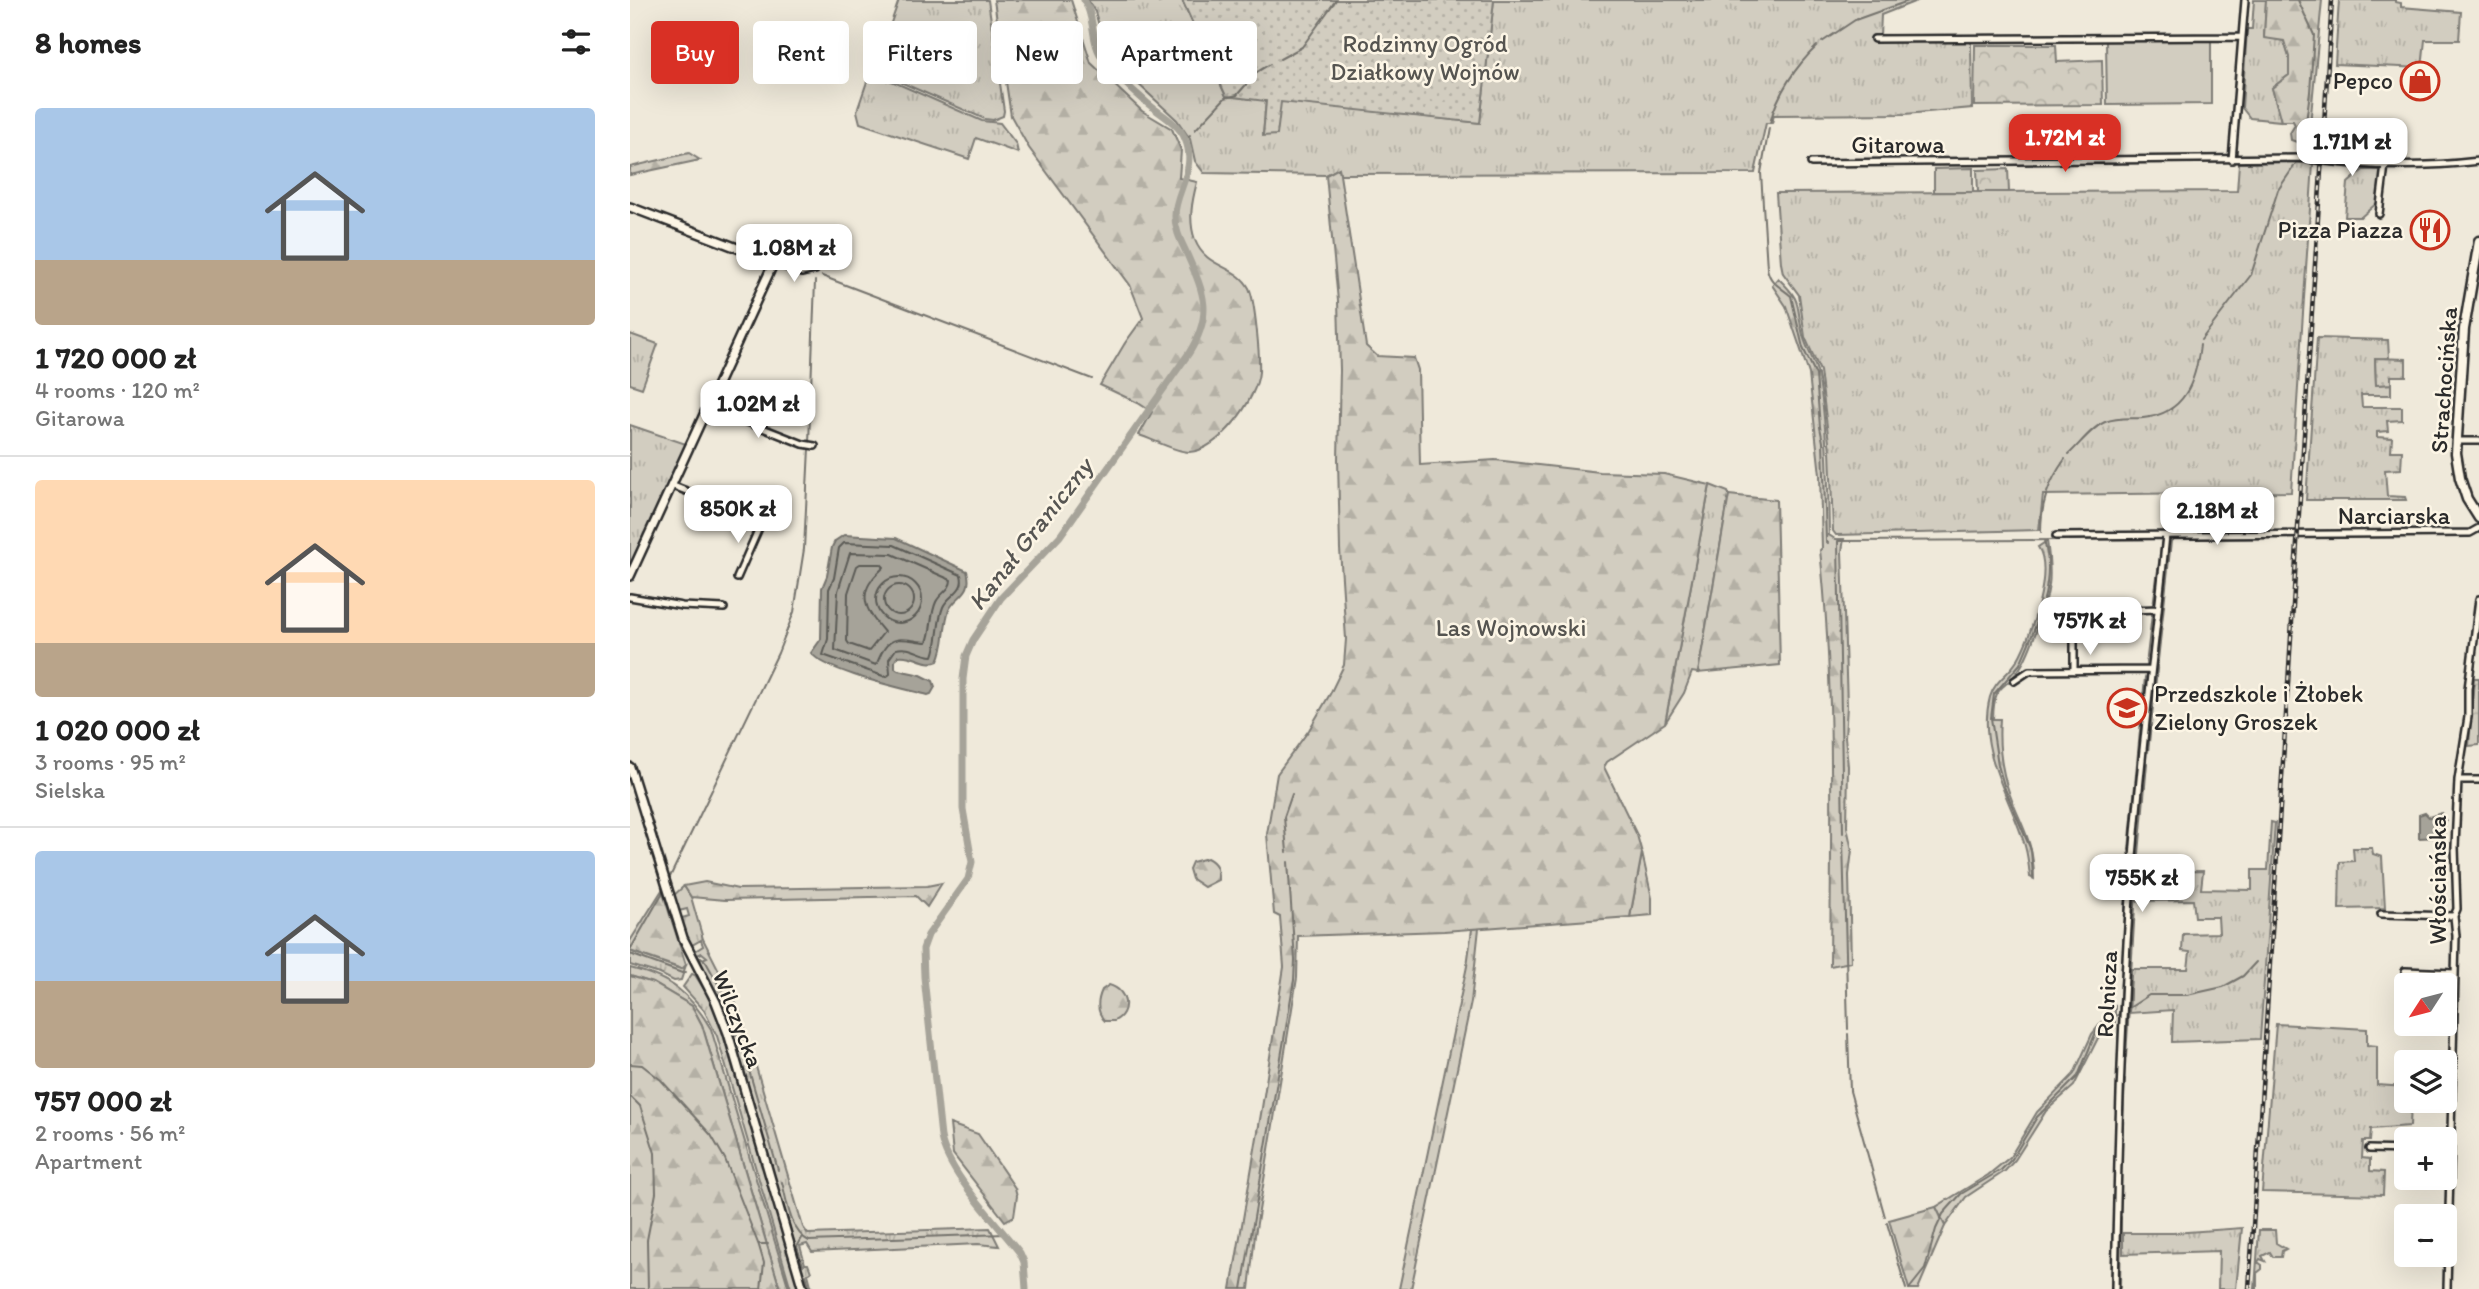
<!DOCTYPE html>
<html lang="en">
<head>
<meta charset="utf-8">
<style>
	:root { --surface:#fff; --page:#f2f2f2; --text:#222; --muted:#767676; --line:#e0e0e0; --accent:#d93025 }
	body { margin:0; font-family:Itim,sans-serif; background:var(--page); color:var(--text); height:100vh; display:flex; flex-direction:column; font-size:26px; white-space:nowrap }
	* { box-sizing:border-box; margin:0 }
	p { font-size:23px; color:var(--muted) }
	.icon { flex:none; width:38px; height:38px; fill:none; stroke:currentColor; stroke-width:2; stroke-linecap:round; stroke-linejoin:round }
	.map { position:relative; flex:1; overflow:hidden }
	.panel { display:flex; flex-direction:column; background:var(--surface); width:630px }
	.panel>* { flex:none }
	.top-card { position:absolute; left:21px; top:21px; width:665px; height:63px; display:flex; gap:14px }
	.needle { width:46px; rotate:234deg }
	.buttons { position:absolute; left:1764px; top:973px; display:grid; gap:14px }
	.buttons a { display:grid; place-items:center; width:63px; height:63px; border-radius:7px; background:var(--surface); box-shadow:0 7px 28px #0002; font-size:35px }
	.price { position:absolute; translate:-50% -60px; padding:0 16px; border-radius:14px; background:#fff; color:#222; font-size:23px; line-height:46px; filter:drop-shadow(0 2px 4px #0008) }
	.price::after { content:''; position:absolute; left:50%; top:42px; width:21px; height:16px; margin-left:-10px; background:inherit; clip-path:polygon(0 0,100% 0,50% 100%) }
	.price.on { background:var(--accent); color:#fff }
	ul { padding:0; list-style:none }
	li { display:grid; align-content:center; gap:14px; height:371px; padding:0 35px }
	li+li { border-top:2px solid var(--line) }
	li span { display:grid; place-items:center; height:217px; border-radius:7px; color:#555 }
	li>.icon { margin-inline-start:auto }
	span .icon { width:126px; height:126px; fill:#fffc; stroke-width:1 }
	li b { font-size:30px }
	h2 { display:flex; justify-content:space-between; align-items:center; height:84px; padding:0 35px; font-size:30px }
	.tag { padding:0 24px; border-radius:7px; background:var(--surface); box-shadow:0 7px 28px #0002; font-size:24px; line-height:63px }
	.tag.on { background:var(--accent); color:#fff }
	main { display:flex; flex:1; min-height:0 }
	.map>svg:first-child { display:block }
	.grass { fill:url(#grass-tufts); stroke:#7e7c76; stroke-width:2 }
	.forest { fill:url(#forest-firs); stroke:#7e7c76; stroke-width:2 }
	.park { fill:url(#park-crowns); stroke:#7e7c76; stroke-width:2 }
	.garden { fill:url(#garden-dots); stroke:#7e7c76; stroke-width:2 }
	.pitch { fill:#d2cdc0; stroke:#7e7c76; stroke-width:2 }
	.water { fill:#a6a399; stroke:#75736d; stroke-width:2 }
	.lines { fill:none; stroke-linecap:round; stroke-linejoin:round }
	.shore { stroke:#5c5b57; stroke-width:2 }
	.stream { stroke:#75736d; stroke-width:2 }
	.canal { stroke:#a6a399; stroke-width:7 }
	.minor-casing { stroke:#2b2b2b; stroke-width:10 }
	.tertiary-casing { stroke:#2b2b2b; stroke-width:12 }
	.secondary-casing { stroke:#2b2b2b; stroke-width:13 }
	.minor { stroke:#fcf5e5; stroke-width:5 }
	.tertiary { stroke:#fcf5e5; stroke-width:7 }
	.secondary { stroke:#fcf5e5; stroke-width:8 }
	.rail-casing { stroke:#2b2b2b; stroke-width:4.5 }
	.rail { stroke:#fcf5e5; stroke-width:2; stroke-dasharray:5; stroke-linecap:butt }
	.labels { text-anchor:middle; stroke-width:5; stroke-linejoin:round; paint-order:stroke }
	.park-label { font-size:24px; fill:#555450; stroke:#fcf5e5 }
	.poi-label { font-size:24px; fill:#2b2b2b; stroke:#fcf5e5; text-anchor:end }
	.street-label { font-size:24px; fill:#2b2b2b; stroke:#fcf5e5 }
	.water-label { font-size:26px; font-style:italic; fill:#565552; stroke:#fcf5e5 }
</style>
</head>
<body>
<main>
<section class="panel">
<h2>8 homes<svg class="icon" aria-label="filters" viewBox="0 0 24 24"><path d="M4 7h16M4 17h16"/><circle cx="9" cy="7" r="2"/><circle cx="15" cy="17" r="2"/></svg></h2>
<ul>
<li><span style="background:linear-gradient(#a9c7e8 70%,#b9a48a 0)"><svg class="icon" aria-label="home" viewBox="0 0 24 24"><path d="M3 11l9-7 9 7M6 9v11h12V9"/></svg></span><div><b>1 720 000 zł</b><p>4 rooms · 120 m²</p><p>Gitarowa</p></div></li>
<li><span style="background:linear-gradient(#ffd9b3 75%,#b9a48a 0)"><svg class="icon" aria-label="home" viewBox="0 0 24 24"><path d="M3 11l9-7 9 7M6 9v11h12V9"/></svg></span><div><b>1 020 000 zł</b><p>3 rooms · 95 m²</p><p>Sielska</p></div></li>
<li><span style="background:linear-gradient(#a9c7e8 60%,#b9a48a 0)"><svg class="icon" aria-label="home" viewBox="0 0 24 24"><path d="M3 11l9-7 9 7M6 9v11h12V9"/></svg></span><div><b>757 000 zł</b><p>2 rooms · 56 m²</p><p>Apartment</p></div></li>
</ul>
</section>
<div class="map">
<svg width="1849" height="1289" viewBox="0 0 1849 1289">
	<defs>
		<pattern id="grass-tufts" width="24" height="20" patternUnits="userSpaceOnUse" patternTransform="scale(1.75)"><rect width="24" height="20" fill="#d2cdc0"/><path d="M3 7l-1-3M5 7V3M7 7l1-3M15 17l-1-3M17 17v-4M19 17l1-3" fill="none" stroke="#b4b0a5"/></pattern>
		<pattern id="forest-firs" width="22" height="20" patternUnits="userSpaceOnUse" patternTransform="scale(1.75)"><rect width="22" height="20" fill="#d2cdc0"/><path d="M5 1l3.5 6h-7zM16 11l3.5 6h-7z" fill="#b4b0a5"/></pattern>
		<pattern id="park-crowns" width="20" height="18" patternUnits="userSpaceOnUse" patternTransform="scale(1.75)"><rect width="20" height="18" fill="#d2cdc0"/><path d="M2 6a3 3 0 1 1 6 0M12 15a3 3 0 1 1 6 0" fill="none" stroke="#b4b0a5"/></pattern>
		<pattern id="garden-dots" width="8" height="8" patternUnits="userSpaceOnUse" patternTransform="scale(1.75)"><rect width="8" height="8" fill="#d2cdc0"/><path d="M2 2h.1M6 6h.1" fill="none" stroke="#b4b0a5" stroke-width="1.8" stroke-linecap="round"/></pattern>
	</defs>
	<rect width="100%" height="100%" fill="#efe9da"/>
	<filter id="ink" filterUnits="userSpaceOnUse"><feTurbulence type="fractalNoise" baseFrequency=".0143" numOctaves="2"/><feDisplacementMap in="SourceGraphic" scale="14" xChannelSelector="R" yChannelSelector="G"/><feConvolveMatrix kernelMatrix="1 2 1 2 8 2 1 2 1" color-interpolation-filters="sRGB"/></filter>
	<g filter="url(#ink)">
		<!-- grass -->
		<path class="grass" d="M269,0h89l16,111 -1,5 -10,4 -8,-1 -94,-41 -8,-8 -4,-13z
			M458,0h70l1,3 8,-3h15l44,96 40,4 -3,35 17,-34 200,22 14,-123h425l-38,15 -1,21 -7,1v5l98,-1 1,67 -67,6 -131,1 -2,8h-6l-11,50 -415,1 -1,-6 -13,7 -122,-2 -9,-12 -5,-22 -13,-19 -69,-64 -13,-44z
			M1624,0h12l-2,37 20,4 5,16v18l-17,13 9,33 -31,-3 -8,-10 5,-79h5z
			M1709,0h56v2l6,1v4l60,5 -2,28h-34l-3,28 -87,-4z
			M245,58l6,15 8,7 93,41 18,2 16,21 2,9 -42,-15 -7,21 -109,-36 -3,-12z
			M1662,162l21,2 -22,328 -248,3 -4,35 -203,5 -3,-4 -3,-81 -10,-79 -15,-34 -6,-42 -16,-22 -2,-10 -5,-70 461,-2 2,-28z
			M1733,170h19l-4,32 -17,15h-16l3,-34z
			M0,334l28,10 -16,44 -12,-4z
			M1687,338l71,2 1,18 -14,1 1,26 15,-1v11h-30l1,12h40v13l-15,1 1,10 -11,1v5l15,1 -1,13h11l-1,18 -16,1 2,26 18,1 1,3h-100z
			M0,425l56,19 -56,122z
			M1080,485l18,7 1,3 -31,178 -6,-1 -8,21 -19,30z
			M1417,541c2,14 4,30 2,44 -3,20 -18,66 -29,83 -16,25 -26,12 -27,51h7c-2,26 1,51 10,76 12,33 24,46 24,84l-4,-2c-1,-10 -2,-21 -5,-31 -14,-48 -49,-96 -35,-149 5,-17 20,-23 28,-38 13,-23 36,-89 20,-112z
			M1641,822l4,1 -15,216 -88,3 1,-32 -44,3 2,-44h57l2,-17 -8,-1 1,-17 36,-1 -1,-16h-23l-2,-17 -57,1 2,-29 65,-1 -2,18 51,1v-20h16z
			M1723,848h19l1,6 9,3 3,51 -46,1 1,-47 14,-1z
			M1012,853l10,45v17l-22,2z
			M54,886l7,11 12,42 37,73 63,215 5,7 182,-6 9,18 -21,-2 -166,8 -5,-8 -7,2 5,18h3l3,8 -3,2 4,15h-4l-75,-253 12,-6 -2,-4 -12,3 -11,-26 11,-7 -2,-4 -13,3 -18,-34 9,-4 -5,-4 -7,3v-5l8,-5 -2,-6 -9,5c-6,-5 -10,-19 -10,-27l7,-2 -2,-7 -8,2 -6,-15z
			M849,928l-8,74 -60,287h-12l68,-323 5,-37z
			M0,951l51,18 5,-4 -5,15 -7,1 -14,-7 -30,-9z
			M0,968c41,10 60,25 81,61l78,260h-9l-78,-264 -10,-19 -39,-23 -23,-7z
			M62,974l3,1 16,25 7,18 81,271h-8l-74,-253 -13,-26 -21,-23z
			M1485,1006v21l-6,-2 -11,13 -24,48 -28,25 -31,49 -10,11 -39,26 -21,29 -9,-19 52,-32 22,-18 27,-45 37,-38 18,-40z
			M1646,1024l91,5v16l10,1v39l29,2v14h5l-1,25 -39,3 -1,12h-7l-1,17 8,1v12l14,1 -1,23 -121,-3z
			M1612,1228l-6,61h-18l1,-38 -96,3v-21h50z
			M1629,1230h16l1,13 10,6 -4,2 -1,6h-8l-3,-5 -8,4 3,5 -5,-2 -2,3 4,3v4l-5,4v16h-2z"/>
		<!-- forest -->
		<path class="forest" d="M364,0h77l20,63 51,48 30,18 9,21 -2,28 18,4c-5,19 -9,38 -2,58 11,29 41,24 54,48 6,12 11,69 10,84 -2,27 -40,79 -70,80 -13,0 -37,-13 -50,-17l13,-23 -14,-9 -38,-18 25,-42 18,-25 -13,-33 -101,-137 -18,-32z
			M1636,0h56l-14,146 -17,-6 -1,-7 5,-8 -2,-4h-12l-9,-33 17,-13v-18l-5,-16 -20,-3z
			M59,153l11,7 -70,15v-8z
			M709,168l27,178 11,10 37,2 4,12 2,95 75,-5 105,12 64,2 46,11 -45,238 -58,39 -3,5 33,68 5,18 -12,64 -186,14 -146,5 -1,42 -42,257 -6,54h-18l31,-181 22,-141 -4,-50 -6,-3 -7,-80 10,-60 32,-44 21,-36 14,-29 2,-26 -6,-90 -2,-90 2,-89 -2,-69 -12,-126z
			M1148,278c26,25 17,26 25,57 3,13 12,26 15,40 10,53 10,106 11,160l6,4h9l-2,12 5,155 -2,31 3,29 -1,61 5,23 -3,25 2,87 -21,4c1,-138 5,-278 -10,-416l2,-2 -2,-73 -11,-101 -23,-68 -14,-21z
			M1099,495l47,5 4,165 -82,8z
			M577,858c10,5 11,11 11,22l-14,7 -12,-8 -3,-10 3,-7z
			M75,882l33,7 189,-3 15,-3 -15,24 -11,-11 -191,4 -34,-3 -7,-11z
			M32,890l24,75 -4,4 -52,-18v-10z
			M0,976l23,7 39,23 10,19 78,264h-150z
			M479,985c19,5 22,28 5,36h-9c-9,-9 -8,-20 -3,-31z
			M320,1124l28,10 37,54 2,8 -3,20 -9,5 -52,-67z
			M1306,1207l9,19 -27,63h-9l-20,-69z"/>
		<!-- park -->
		<path class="park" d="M1345,45h81l1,17 45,-2 1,45 -129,1z
			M1378,169l1,23h-31l-1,-22z
			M1844,678h5v67l-10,1z"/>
		<!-- garden -->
		<path class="garden" d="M552,0h312l-14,123 -199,-21 -4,33 -14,1 3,-35 -40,-5z
			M1745,358l31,1v17h-15v8l-15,1z"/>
		<!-- pitch -->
		<path class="pitch" d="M1476,41h105v63l-104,1z
			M1343,168v24h-39v-23z"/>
		<!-- water -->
		<path class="water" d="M214,535l52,3 71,33c7,23 -11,24 -18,39 -6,16 -3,35 -11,51 -14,6 -24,-8 -40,-5l-3,5v7l3,2 23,5 12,6 2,6 -4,7 -3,1c-26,-7 -102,-23 -117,-42l10,-14 1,-51 5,-12 5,-29 3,-6z
			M1795,813l4,4 13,-4 4,6 -2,15 -4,3 -21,1v-23z"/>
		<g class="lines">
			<!-- shore -->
			<path class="shore" d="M214,543l50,2 67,30c5,16 -13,20 -18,32 -6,15 -4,33 -10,49 -13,0 -22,-11 -37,-7l-7,10 1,15 -4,3 -63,-22 5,-16 1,-50 5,-11 5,-30z
				M220,553l42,1 59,26c0,10 -11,13 -15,22 -6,13 -4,28 -9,40 -15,0 -32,-10 -43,7 -4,5 -5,11 -8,16l-41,-15 3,-59z
				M230,564h21l3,3c-4,4 -9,8 -12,13 -15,19 -1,37 12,52l-15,19 -20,-7 -2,-3 1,-48 9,-27z
				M246 600a23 23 0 1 1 46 0a23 23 0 1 1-46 0Z
				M254 600a15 15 0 1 1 30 0a15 15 0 1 1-30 0Z"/>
			<!-- stream -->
			<path class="stream" d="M1668,0l16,35 -4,57 -8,60
				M1192,42l33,-22 56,-20
				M650,59l22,-12 34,-47
				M1140,123c7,-29 26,-57 47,-77
				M1139,128l-8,45 6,95c3,16 13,18 24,28l12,52 13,27 4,52 3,15 3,99 2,2
				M565,130l30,-32 12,-3 20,-23 13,-8
				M555,139l5,-4
				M192,276l270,103
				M1571,340l50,-65 27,-85 19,-28
				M179,443l6,-162
				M1439,454c11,-10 22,-26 36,-32 13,-5 25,-3 38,-4 42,-4 53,-37 57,-73
				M1411,532c0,-29 7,-49 24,-73
				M1453,532h12
				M1439,540l33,-1
				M1523,606l9,-65
				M1516,665l6,-51
				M1518,752l23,-211 3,-2 94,-1
				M1213,833l-5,-292 226,-1
				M1213,841l5,188
				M1499,850l16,-173
				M657,852l-3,-35 8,-23
				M1509,854l8,-91
				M1498,870v-7
				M1403,877l-2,-27 -26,-61 -7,-24 -7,-47 3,-24 26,-30c16,-37 37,-83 24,-123
				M39,879l109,-226 16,-41 10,-63 5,-101
				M0,950l33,-58
				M0,954l52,19 4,-1
				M69,958l2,-1 5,5 16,29
				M97,1003l8,22
				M1496,1010l23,-15h38l36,-8 20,-11 13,-14
				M1218,1034l2,57 35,126
				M109,1036l39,134
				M1496,1057l11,-184
				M0,1064l12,1 19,15 50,55 14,24 34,87 5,17 -3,26
				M0,1096l10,10 15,47 1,40 -9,47 1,49
				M1492,1142l3,-63
				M152,1182c5,19 8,50 27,59l196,-7
				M1257,1223l19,66
				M172,1238l-5,9 6,18
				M129,1244h9
				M176,1275l4,14
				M1490,1288l1,-71
				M612,1289l52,-309 1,-20 -7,-98
				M1279,1289l16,-20 11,-40 7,-15 18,-20 40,-24 11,-11 25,-42 41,-41 18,-44 24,-19
				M1481,1289l8,-275 8,-134"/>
			<!-- canal -->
			<path class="canal" d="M396,1289l-2,-27 -4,-9c-24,-31 -72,-79 -79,-116l-17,-160 -1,-28 5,-14 40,-56 4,-17 -9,-53v-130l3,-23 7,-16 28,-42 59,-62 129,-183c25,-40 15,-60 -3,-101 -5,-11 -11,-22 -11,-35 -1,-25 23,-47 10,-78 -6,-16 -27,-26 -39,-37 -14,-12 -30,-27 -42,-42 -14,-16 -8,-42 -20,-60"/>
			<defs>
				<path id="minor" d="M1244,39l368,-2
					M1602,160l13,-160
					M1181,163l492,-5c58,9 117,10 176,3
					M1749,214l6,-49
					M144,262l28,11 13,-3
					M77,406l96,38 12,2
					M1826,441h23
					M41,485l91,36 -25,57
					M1426,536l414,-3 9,-5
					M0,597l52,9 42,2
					M1444,671v-56l2,-3 82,-3
					M1384,681l15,-10 122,-1
					M1828,780h21
					M1751,914l73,2
					M1775,971l50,2
					M1739,1149l37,1
					M1485,1289c3,-139 6,-279 17,-418 8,-112 23,-224 34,-336
					M1817,1289l9,-353 -2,-20 3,-7 -2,-62 3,-67 10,-63v-28l11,-90"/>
				<path id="tertiary" d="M0,207l144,55 -144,314
					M0,767l53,171 33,64 12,31 75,256"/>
				<path id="secondary" d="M1849,241l-15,88 -8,124 4,25 7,21 12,19"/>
			</defs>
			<!-- minor casing -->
			<use href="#minor" class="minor-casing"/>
			<!-- tertiary casing -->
			<use href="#tertiary" class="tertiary-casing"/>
			<!-- secondary casing -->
			<use href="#secondary" class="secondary-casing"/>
			<!-- minor -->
			<use href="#minor" class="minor"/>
			<!-- tertiary -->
			<use href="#tertiary" class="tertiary"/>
			<!-- secondary -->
			<use href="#secondary" class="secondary"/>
			<defs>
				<path id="rail" d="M1619,1289l83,-1289"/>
			</defs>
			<!-- rail casing -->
			<use href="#rail" class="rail-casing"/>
			<!-- rail -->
			<use href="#rail" class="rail"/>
		</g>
	</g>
	<!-- icons -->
	<defs>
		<symbol id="shop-ring" viewBox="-11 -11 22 22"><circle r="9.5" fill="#fcf5e5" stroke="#c8321e" stroke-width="1.5"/><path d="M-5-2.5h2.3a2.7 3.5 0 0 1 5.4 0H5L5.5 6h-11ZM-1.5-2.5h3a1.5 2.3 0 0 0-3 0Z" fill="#c8321e"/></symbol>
		<symbol id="restaurant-ring" viewBox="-11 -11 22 22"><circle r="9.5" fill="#fcf5e5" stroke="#c8321e" stroke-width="1.5"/><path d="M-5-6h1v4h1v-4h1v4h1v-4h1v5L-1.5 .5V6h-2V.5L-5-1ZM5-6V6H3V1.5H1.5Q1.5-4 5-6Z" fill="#c8321e"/></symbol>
		<symbol id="school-ring" viewBox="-11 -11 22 22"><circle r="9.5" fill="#fcf5e5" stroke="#c8321e" stroke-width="1.5"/><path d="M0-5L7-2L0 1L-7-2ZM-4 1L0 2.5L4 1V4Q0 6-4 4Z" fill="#c8321e"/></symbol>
	</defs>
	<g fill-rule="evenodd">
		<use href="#shop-ring" x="1768" y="59" width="44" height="44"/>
		<use href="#restaurant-ring" x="1778" y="208" width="44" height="44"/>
		<use href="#school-ring" x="1475" y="686" width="44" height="44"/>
	</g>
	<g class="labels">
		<!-- park labels -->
		<g class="park-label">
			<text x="795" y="52">Rodzinny Ogród<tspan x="795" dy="28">Działkowy Wojnów</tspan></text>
			<text x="881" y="636">Las Wojnowski</text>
		</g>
		<!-- poi labels -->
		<g class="poi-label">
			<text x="1763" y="89">Pepco</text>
			<text x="1773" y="238">Pizza Piazza</text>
			<text x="1524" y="702" text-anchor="start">Przedszkole i Żłobek<tspan x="1524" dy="28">Zielony Groszek</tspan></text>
		</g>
		<!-- street labels -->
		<g class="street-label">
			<text x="1268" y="153">Gitarowa</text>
			<text transform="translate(1814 380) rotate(-86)" y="8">Strachocińska</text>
			<text x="1764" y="524">Narciarska</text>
			<text transform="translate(1808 880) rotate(-90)" y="8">Włościańska</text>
			<text transform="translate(1477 994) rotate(-87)" y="8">Rolnicza</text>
			<text transform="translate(108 1019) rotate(69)" y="8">Wilczycka</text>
		</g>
		<!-- water labels -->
		<g class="water-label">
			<text transform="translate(400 534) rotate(-52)" y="9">Kanał Graniczny</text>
		</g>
	</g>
</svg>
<div class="buttons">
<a><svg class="needle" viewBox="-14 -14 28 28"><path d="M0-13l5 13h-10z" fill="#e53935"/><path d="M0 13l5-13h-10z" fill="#767676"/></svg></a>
<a><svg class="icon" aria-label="layers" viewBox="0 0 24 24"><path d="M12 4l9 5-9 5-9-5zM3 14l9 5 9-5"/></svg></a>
<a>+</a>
<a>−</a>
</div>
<b class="price on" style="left:1435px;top:174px">1.72M zł</b>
<b class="price" style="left:1722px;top:178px">1.71M zł</b>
<b class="price" style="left:164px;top:284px">1.08M zł</b>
<b class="price" style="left:128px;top:440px">1.02M zł</b>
<b class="price" style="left:108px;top:545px">850K zł</b>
<b class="price" style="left:1587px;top:547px">2.18M zł</b>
<b class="price" style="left:1460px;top:657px">757K zł</b>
<b class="price" style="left:1512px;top:914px">755K zł</b>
<div class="top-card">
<a class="tag on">Buy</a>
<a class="tag">Rent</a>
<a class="tag">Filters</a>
<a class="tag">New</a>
<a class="tag">Apartment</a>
</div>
</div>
</main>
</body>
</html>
